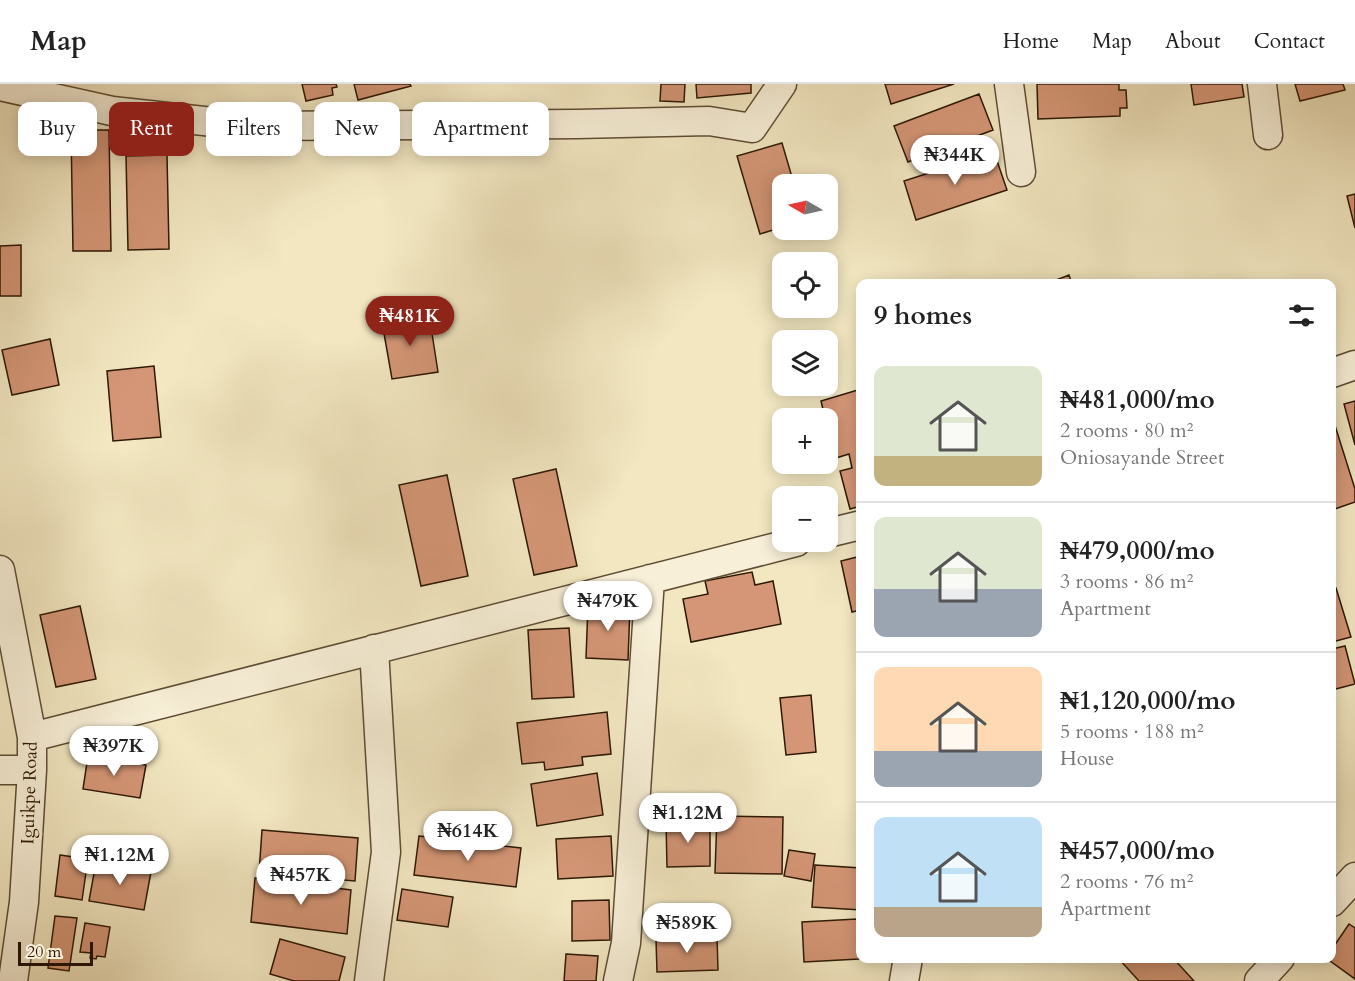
<!DOCTYPE html>
<html lang="en">
<head>
<meta charset="utf-8">
<style>
	:root { --surface:#fff; --page:#f6f6f6; --text:#222; --muted:#767676; --line:#e0e0e0; --accent:#8f2418 }
	body { margin:0; font-family:Cardo,serif; background:var(--page); color:var(--text); height:100vh; display:flex; flex-direction:column; font-size:22px; white-space:nowrap }
	* { box-sizing:border-box; margin:0 }
	p { font-size:20px; color:var(--muted) }
	.icon { flex:none; width:33px; height:33px; fill:none; stroke:currentColor; stroke-width:2; stroke-linecap:round; stroke-linejoin:round }
	.map { position:relative; flex:1; overflow:hidden }
	.drawer { position:absolute; left:856px; top:195px; width:480px; height:684px; display:flex; flex-direction:column; background:var(--surface); border-radius:12px; box-shadow:0 3px 15px #0003 }
	.drawer>* { flex:none }
	.hud { position:absolute; left:18px; top:18px; width:570px; height:54px; display:flex; gap:12px }
	.needle { width:39px; rotate:279deg }
	.buttons { position:absolute; left:772px; top:90px; display:grid; gap:12px }
	.buttons a { display:grid; place-items:center; width:66px; height:66px; border-radius:12px; background:var(--surface); box-shadow:0 3px 15px #0003; font-size:30px }
	.scale { position:absolute; left:18px; bottom:15px; width:75px; box-sizing:border-box; padding-left:6px; border:3px solid #2e1805; border-top:0; font-size:16px; line-height:21px; white-space:nowrap; color:#2e1805; -webkit-text-stroke:4px #f7efd7; paint-order:stroke }
	.price { position:absolute; translate:-50% -51px; padding:0 14px; border-radius:21px; background:#fff; color:#222; font-size:20px; line-height:39px; filter:drop-shadow(0 2px 3px #0008) }
	.price::after { content:''; position:absolute; left:50%; top:36px; width:18px; height:14px; margin-left:-9px; background:inherit; clip-path:polygon(0 0,100% 0,50% 100%) }
	.price.on { background:var(--accent); color:#fff }
	ul { padding:0; list-style:none }
	li { display:flex; align-items:center; gap:18px; height:150px; padding:0 18px }
	li+li { border-top:2px solid var(--line) }
	li span { display:grid; place-items:center; flex:none; width:168px; height:120px; border-radius:12px; color:#555 }
	li>.icon { margin-inline-start:auto }
	span .icon { width:72px; height:72px; fill:#fffc; stroke-width:1 }
	li b { font-size:26px }
	h2 { display:flex; justify-content:space-between; align-items:center; height:72px; padding:0 18px; font-size:26px }
	.pill { padding:0 21px; border-radius:12px; background:var(--surface); box-shadow:0 3px 15px #0003; font-size:21px; line-height:54px }
	.pill.on { background:var(--accent); color:#fff }
	header { display:flex; align-items:center; gap:36px; box-sizing:border-box; height:84px; padding:0 30px; background:var(--surface); border-bottom:2px solid var(--line) }
	header strong { font-size:28px }
	nav { display:flex; gap:33px; margin-inline-start:auto; font-size:21px }
	.map>svg:first-child { display:block }
	.building { fill:#d49676; stroke:#2e1805; stroke-width:1.5 }
	.lines { fill:none; stroke-linecap:round; stroke-linejoin:round }
	.street-casing { stroke:#5f4c34; stroke-width:31 }
	.street { stroke:#f7efd7; stroke-width:28 }
	.labels { text-anchor:middle; stroke-width:6; stroke-linejoin:round; paint-order:stroke }
	.street-label { font-size:18px; fill:#2e1805; stroke:#f7efd7 }
</style>
</head>
<body>
<header>
<strong>Map</strong>
<nav><a>Home</a><a>Map</a><a>About</a><a>Contact</a></nav>
</header>
<div class="map">
<svg width="1355" height="897" viewBox="0 0 1355 897">
	<rect width="100%" height="100%" fill="#f2e7c1"/>
	<filter id="stains"><feTurbulence type="fractalNoise" baseFrequency=".00333" numOctaves="4"/><feColorMatrix values="0 0 0 0 .2 0 0 0 0 .09 0 0 0 0 .02 0 0 0 .5 -.17"/></filter>
	<radialGradient id="worn" r=".72"><stop offset=".6" stop-color="#630" stop-opacity="0"/><stop offset="1" stop-color="#630" stop-opacity=".3"/></radialGradient>
	<!-- building -->
	<path class="building" d="M302,0h34l1,3 -5,1 1,7 -27,6z
		M354,0h56l1,2 -53,14z
		M661,0h24l-1,18 -24,-1z
		M696,0h55v9l-54,5z
		M885,0h69l-63,20z
		M1037,0h82v6h7l1,18h-7v8l-82,3z
		M1191,0h51l2,13 -50,8z
		M1295,0h48l2,6 -45,11z
		M979,10l14,36 -85,32 -14,-36z
		M71,46h38l2,121h-38z
		M782,59l12,41h-11v43l-23,7 -23,-78z
		M994,68l13,38 -91,30 -12,-39z
		M167,71l2,94 -41,1 -2,-94z
		M1355,110v34l-8,-32z
		M21,161v51h-21v-50z
		M1069,191l3,9h-26z
		M429,230l9,58 -46,7 -10,-57z
		M50,255l9,46 -47,10 -10,-45z
		M154,282l7,71 -48,4 -6,-70z
		M861,305v117l-11,3 -10,-38 12,-3 -3,-14 -13,4 -8,-30v-10h-3l-4,-17z
		M1355,317v44l-11,-41z
		M1332,332l23,73v13l-23,8z
		M556,385l21,97 -43,9 -21,-96z
		M447,391l21,101 -47,10 -22,-101z
		M861,472v54l-9,2 -11,-51z
		M752,488l3,13 18,-4 8,43 -90,18 -8,-43 25,-5 -3,-13z
		M1336,504l15,49 -19,5v-53z
		M588,521l42,2 -2,53 -42,-2z
		M80,522l16,73 -40,8 -16,-72z
		M569,544l5,69 -42,2 -4,-69z
		M1345,562l10,38 -23,6v-41z
		M811,611l5,57 -30,3 -6,-57z
		M607,628l4,42 -29,3 1,8 -38,5 -1,-8 -22,2 -5,-41z
		M88,672l58,9 -6,33 -57,-9z
		M597,689l6,42 -66,11 -6,-42z
		M717,732l66,1 -1,57 -67,-1z
		M666,738h44v44l-43,1z
		M262,746l96,8 -3,43 -96,-8z
		M419,752l102,12 -5,39 -102,-12z
		M611,752l2,40 -55,3 -2,-40z
		M789,766l26,4 -4,27 -27,-5z
		M60,771l28,4 -6,41 -27,-4z
		M96,778l55,10 -7,38 -55,-9z
		M815,781l46,3v42l-49,-3z
		M255,794l96,12 -4,44 -96,-12z
		M402,805l51,8 -5,30 -51,-7z
		M609,816l1,40 -38,1v-40z
		M55,832l22,2 -8,53 -21,-3z
		M857,835l2,40 -55,3 -2,-40z
		M85,839l25,4 -5,30 -8,-1 -1,3 -6,-1 1,-5 -11,-1z
		M1349,840l6,4v51l-29,-21h6v-9z
		M717,853l1,33 -61,2 -1,-33z
		M280,855l65,18 -6,24h-45l-24,-7z
		M566,870l32,2 -2,25h-32z
		M1118,874h55l21,23h-55z"/>
	<g class="lines">
		<defs>
			<path id="street" d="M1009,0l12,88
				M1262,0l6,51
				M0,2l112,25 138,15 327,-2 132,-3 43,7 30,-44
				M1332,289l23,-8
				M828,449l33,-8
				M0,486l32,167v33l-8,132 -11,79
				M32,653l764,-195
				M0,686h32
				M1332,818l23,-25
				M369,897l17,-129 -12,-203
				M618,897l8,-38 24,-364
				M904,897l4,-23
				M1259,897l21,-23"/>
		</defs>
		<!-- street casing -->
		<use href="#street" class="street-casing"/>
		<!-- street -->
		<use href="#street" class="street"/>
	</g>
	<g class="labels">
		<!-- street labels -->
		<g class="street-label">
			<text transform="translate(29 709) rotate(-88)" y="6">Iguikpe Road</text>
		</g>
	</g>
	<rect width="100%" height="100%" filter="url(#stains)"/>
	<rect width="100%" height="100%" fill="url(#worn)"/>
</svg>
<div class="buttons">
<a><svg class="needle" viewBox="-14 -14 28 28"><path d="M0-13l5 13h-10z" fill="#e53935"/><path d="M0 13l5-13h-10z" fill="#767676"/></svg></a>
<a><svg class="icon" aria-label="locate" viewBox="0 0 24 24"><circle cx="12" cy="12" r="6"/><path d="M12 2v4M12 18v4M2 12h4M18 12h4"/></svg></a>
<a><svg class="icon" aria-label="layers" viewBox="0 0 24 24"><path d="M12 4l9 5-9 5-9-5zM3 14l9 5 9-5"/></svg></a>
<a>+</a>
<a>−</a>
</div>
<div class="scale">20 m</div>
<b class="price" style="left:955px;top:102px">₦344K</b>
<b class="price on" style="left:410px;top:263px">₦481K</b>
<b class="price" style="left:608px;top:548px">₦479K</b>
<b class="price" style="left:114px;top:693px">₦397K</b>
<b class="price" style="left:688px;top:760px">₦1.12M</b>
<b class="price" style="left:468px;top:778px">₦614K</b>
<b class="price" style="left:120px;top:802px">₦1.12M</b>
<b class="price" style="left:301px;top:822px">₦457K</b>
<b class="price" style="left:687px;top:870px">₦589K</b>
<div class="hud">
<a class="pill">Buy</a>
<a class="pill on">Rent</a>
<a class="pill">Filters</a>
<a class="pill">New</a>
<a class="pill">Apartment</a>
</div>
<section class="drawer">
<h2>9 homes<svg class="icon" aria-label="filters" viewBox="0 0 24 24"><path d="M4 7h16M4 17h16"/><circle cx="9" cy="7" r="2"/><circle cx="15" cy="17" r="2"/></svg></h2>
<ul>
<li><span style="background:linear-gradient(#dfe7d0 75%,#c2b280 0)"><svg class="icon" aria-label="home" viewBox="0 0 24 24"><path d="M3 11l9-7 9 7M6 9v11h12V9"/></svg></span><div><b>₦481,000/mo</b><p>2 rooms · 80 m²</p><p>Oniosayande Street</p></div></li>
<li><span style="background:linear-gradient(#dfe7d0 60%,#9aa5b1 0)"><svg class="icon" aria-label="home" viewBox="0 0 24 24"><path d="M3 11l9-7 9 7M6 9v11h12V9"/></svg></span><div><b>₦479,000/mo</b><p>3 rooms · 86 m²</p><p>Apartment</p></div></li>
<li><span style="background:linear-gradient(#ffd9b3 70%,#9aa5b1 0)"><svg class="icon" aria-label="home" viewBox="0 0 24 24"><path d="M3 11l9-7 9 7M6 9v11h12V9"/></svg></span><div><b>₦1,120,000/mo</b><p>5 rooms · 188 m²</p><p>House</p></div></li>
<li><span style="background:linear-gradient(#bfe0f5 75%,#b9a48a 0)"><svg class="icon" aria-label="home" viewBox="0 0 24 24"><path d="M3 11l9-7 9 7M6 9v11h12V9"/></svg></span><div><b>₦457,000/mo</b><p>2 rooms · 76 m²</p><p>Apartment</p></div></li>
</ul>
</section>
</div>
</body>
</html>
